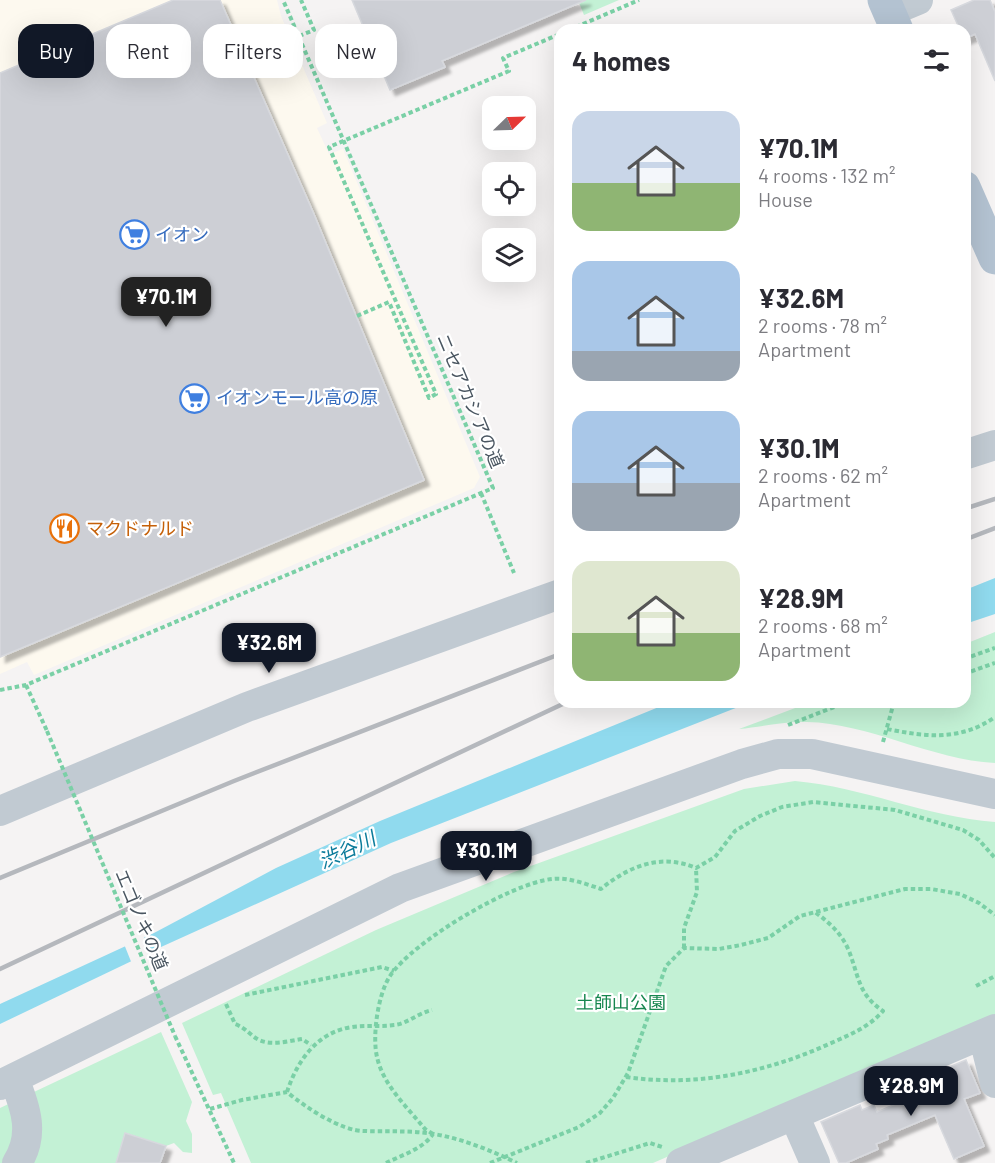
<!DOCTYPE html>
<html lang="en">
<head>
<meta charset="utf-8">
<style>
	:root { --surface:#fff; --page:#f2f2f3; --text:#2b2b33; --muted:#7c7c81; --accent:#111827 }
	body { margin:0; font-family:Barlow,"Noto Sans JP",sans-serif; background:var(--page); color:var(--text); height:100vh; display:flex; flex-direction:column; font-size:22px; white-space:nowrap }
	* { box-sizing:border-box; margin:0 }
	p { font-size:20px; color:var(--muted) }
	.icon { flex:none; width:33px; height:33px; fill:none; stroke:currentColor; stroke-width:2; stroke-linecap:round; stroke-linejoin:round }
	.map { position:relative; flex:1; overflow:hidden }
	.sheet { position:absolute; left:554px; top:24px; width:417px; height:684px; display:flex; flex-direction:column; background:var(--surface); border-radius:18px; box-shadow:0 6px 24px #0002 }
	.sheet>* { flex:none }
	.guide { position:absolute; left:18px; top:24px; width:446px; height:54px; display:flex; gap:12px }
	.needle { width:39px; rotate:67deg }
	.controls { position:absolute; left:482px; top:96px; display:grid; gap:12px }
	.controls a { display:grid; place-items:center; width:54px; height:54px; border-radius:12px; background:var(--surface); box-shadow:0 6px 24px #0002; font-size:30px }
	.price { position:absolute; translate:-50% -51px; padding:0 14px; border-radius:12px; background:var(--accent); color:#fff; font-size:20px; line-height:39px; filter:drop-shadow(0 2px 3px #0008) }
	.price::after { content:''; position:absolute; left:50%; top:36px; width:18px; height:14px; margin-left:-9px; background:inherit; clip-path:polygon(0 0,100% 0,50% 100%) }
	.price.selected { background:#222; color:#fff }
	ul { padding:0; list-style:none }
	li { display:flex; align-items:center; gap:18px; height:150px; padding:0 18px }
	li span { display:grid; place-items:center; flex:none; width:168px; height:120px; border-radius:18px; color:#555 }
	li>.icon { margin-inline-start:auto }
	span .icon { width:72px; height:72px; fill:#fffc; stroke-width:1 }
	li b { font-size:26px }
	h2 { display:flex; justify-content:space-between; align-items:center; height:72px; padding:0 18px; font-size:26px }
	.tag { padding:0 21px; border-radius:18px; background:var(--surface); box-shadow:0 6px 24px #0002; font-size:21px; line-height:54px }
	.tag.selected { background:var(--accent); color:#fff }
	.map>svg:first-child { display:block }
	.commercial { fill:#fdf9ef }
	.green { fill:#c3f1d5 }
	.water { fill:#90daee }
	.pier { fill:#f5f3f3 }
	.building { fill:#cdcfd5; stroke:#d7d9de; stroke-width:1.5; filter:url(#shadow) }
	.lines { fill:none; stroke-linecap:round; stroke-linejoin:round }
	.path { stroke:#7ad0a6; stroke-width:4; stroke-dasharray:4.5 3; stroke-linecap:butt }
	.minor { stroke:#c1cad2; stroke-width:30 }
	.major { stroke:#b3c2d1; stroke-width:33 }
	.rail { stroke:#b5b8bd; stroke-width:4.5 }
	.path-bridge { stroke:#7ad0a6; stroke-width:4; stroke-dasharray:4.5 3; stroke-linecap:butt }
	.labels { text-anchor:middle; stroke-width:4.5; stroke-linejoin:round; paint-order:stroke }
	.shop-label { font-size:18px; fill:#366cbe; stroke:#fff; text-anchor:start }
	.street-label { font-size:18px; fill:#4a5661; stroke:#fff }
	.food-label { font-size:18px; fill:#c56008; stroke:#fff; text-anchor:start }
	.park-label { font-size:18px; fill:#17864f; stroke:#fff }
	.water-label { font-size:20px; font-style:italic; fill:#0c7c9b; stroke:#fff }
</style>
</head>
<body>
<div class="map">
<svg width="995" height="1163" viewBox="0 0 995 1163">
	<defs>
		<filter id="shadow"><feDropShadow dx="5.5" dy="5.5" stdDeviation="1.5" flood-color="#0004"/></filter>
	</defs>
	<rect width="100%" height="100%" fill="#f5f3f3"/>
	<!-- commercial -->
	<path class="commercial" d="M0,0h277l4,16 46,107 -10,5 12,26 14,-5 137,328 -6,11 -440,187 -7,-13 -27,12z"/>
	<!-- green -->
	<path class="green" d="M578,0h41l-35,15z
		M995,632v131c-63,-3 -127,-40 -188,-41 -22,-1 -46,5 -68,7l72,-27h153l1,-58z
		M795,781c69,6 131,36 200,41v193l-342,148h-402l-30,-70 -8,2 -31,-72 194,-93 138,-58 230,-83z
		M161,1032l31,70 -6,19 6,13v19l-9,-1 -9,-9 -8,3 -40,-13 -10,30h-116v-55z"/>
	<!-- water -->
	<path class="water" d="M995,578v36l-30,10v-34z
		M671,702h80l-360,141 -230,104 -161,77v-20l154,-71 122,-65 104,-47z"/>
	<!-- pier -->
	<path class="pier" d="M143,935l9,20 -20,9 -8,-20z"/>
	<!-- building -->
	<path class="building" d="M173,0h47l93,212 111,268 -424,177v-584z
		M352,0h234l-144,61 3,6 -55,23z
		M974,0h16l5,12v69l-20,-47 -11,5v-9h-4l-9,-20z
		M966,1060l14,33 -16,6 20,47 -30,13 -19,-44 -48,20 1,4 -12,5 2,5 -32,14h-7l-18,-41 39,-17 2,5 12,-5 3,7 42,-18 -3,-7 14,-6 -2,-5z
		M125,1133l41,13 -6,17h-44z"/>
	<g class="lines">
		<!-- path -->
		<path class="path" d="M569,30l70,-30
			M299,36l15,-6 -13,-30
			M357,316l32,-14 40,96 7,-4 -107,-247 180,-76 -6,-13 57,-24
			M481,493l33,80
			M964,659l31,-11
			M964,674l31,-11
			M26,685l21,46
			M0,690l26,-5 467,-197 -210,-488
			M788,725l59,-23
			M887,729c39,8 74,12 108,-12
			M883,742l11,-40
			M684,948v-20l13,-36 -1,-24
			M976,986l19,-10
			M245,995l137,-28 12,4
			M226,1004l9,20c11,4 16,12 24,16 14,6 29,1 43,-1l9,6
			M175,1036l59,127
			M626,1077c70,10 139,-4 203,-33 20,-9 39,-16 54,-33 -25,-17 -24,-34 -34,-60 -7,-17 -19,-28 -34,-39
			M287,1092c10,-31 30,-60 65,-65 14,-2 28,0 42,-2 13,-1 24,-12 38,-15
			M210,1109l32,-9 45,-8c18,15 54,39 77,39 24,1 46,-1 70,3 29,5 56,16 83,29
			M433,1134l-8,-5c-18,-22 -42,-44 -48,-72 -5,-21 1,-63 13,-81 22,-34 121,-93 162,-97 16,-2 34,5 49,10 28,-23 60,-36 95,-21l19,-11 20,-26 25,-15 22,-9 31,-5 82,8 68,20 16,10 16,18
			M386,1163c16,-8 37,-14 47,-29
			M490,1163l89,-36 21,-14 13,-15 15,-25 38,-107 18,-18 35,1 22,-4 27,-7 32,-22 105,-27h26l29,5 19,9 16,12
			M586,1163l64,-20 12,4"/>
		<!-- minor -->
		<path class="minor" d="M889,12l29,-12
			M964,455l31,-10
			M0,811l247,-104 313,-113
			M983,1034l12,49
			M14,1079c12,29 21,56 3,84
			M0,1085l400,-197 342,-124 36,-10h34l183,40
			M794,1115l21,48
			M681,1163l314,-134"/>
		<!-- major -->
		<path class="major" d="M884,0l13,30
			M964,187l31,71"/>
		<!-- rail -->
		<path class="rail" d="M964,509l31,-10
			M964,540l31,-12
			M0,878l234,-97 326,-127
			M0,969l567,-267"/>
		<!-- path-bridge -->
		<path class="path-bridge" d="M47,731l128,305"/>
	</g>
	<!-- icons -->
	<defs>
		<symbol id="supermarket-ring" viewBox="-11 -11 22 22"><circle r="9.5" fill="#fff" stroke="#3f7fe0" stroke-width="1.5"/><path d="M-6-5.5h2.5l.6 2H6L4.5 2H-2.5L-4.4-4H-6ZM-1.5 3.2a1.3 1.3 0 1 0 .1 0ZM3 3.2a1.3 1.3 0 1 0 .1 0Z" fill="#3f7fe0"/></symbol>
		<symbol id="restaurant-ring" viewBox="-11 -11 22 22"><circle r="9.5" fill="#fff" stroke="#e8710a" stroke-width="1.5"/><path d="M-5-6h1v4h1v-4h1v4h1v-4h1v5L-1.5 .5V6h-2V.5L-5-1ZM5-6V6H3V1.5H1.5Q1.5-4 5-6Z" fill="#e8710a"/></symbol>
	</defs>
	<g fill-rule="evenodd">
		<use href="#supermarket-ring" x="118" y="218" width="33" height="33"/>
		<use href="#supermarket-ring" x="178" y="382" width="33" height="33"/>
		<use href="#restaurant-ring" x="48" y="512" width="33" height="33"/>
	</g>
	<g class="labels">
		<!-- shop labels -->
		<g class="shop-label">
			<text x="155" y="241">イオン</text>
			<text x="216" y="404">イオンモール高の原</text>
		</g>
		<!-- street labels -->
		<g class="street-label">
			<text transform="translate(470 401) rotate(67)" y="6">ニセアカシアの道</text>
			<text transform="translate(141 920) rotate(67)" y="6">エゴノキの道</text>
		</g>
		<!-- food labels -->
		<g class="food-label">
			<text x="86" y="535">マクドナルド</text>
		</g>
		<!-- park labels -->
		<g class="park-label">
			<text x="621" y="1009">土師山公園</text>
		</g>
		<!-- water labels -->
		<g class="water-label">
			<text transform="translate(347 850) rotate(-25)" y="7">渋谷川</text>
		</g>
	</g>
</svg>
<div class="controls">
<a><svg class="needle" viewBox="-14 -14 28 28"><path d="M0-13l5 13h-10z" fill="#e53935"/><path d="M0 13l5-13h-10z" fill="#7c7c81"/></svg></a>
<a><svg class="icon" aria-label="locate" viewBox="0 0 24 24"><circle cx="12" cy="12" r="6"/><path d="M12 2v4M12 18v4M2 12h4M18 12h4"/></svg></a>
<a><svg class="icon" aria-label="layers" viewBox="0 0 24 24"><path d="M12 4l9 5-9 5-9-5zM3 14l9 5 9-5"/></svg></a>
</div>
<b class="price selected" style="left:166px;top:328px">¥70.1M</b>
<b class="price" style="left:269px;top:674px">¥32.6M</b>
<b class="price" style="left:486px;top:882px">¥30.1M</b>
<b class="price" style="left:911px;top:1117px">¥28.9M</b>
<div class="guide">
<a class="tag selected">Buy</a>
<a class="tag">Rent</a>
<a class="tag">Filters</a>
<a class="tag">New</a>
</div>
<section class="sheet">
<h2>4 homes<svg class="icon" aria-label="filters" viewBox="0 0 24 24"><path d="M4 7h16M4 17h16"/><circle cx="9" cy="7" r="2"/><circle cx="15" cy="17" r="2"/></svg></h2>
<ul>
<li><span style="background:linear-gradient(#c9d6e8 60%,#8fb573 0)"><svg class="icon" aria-label="home" viewBox="0 0 24 24"><path d="M3 11l9-7 9 7M6 9v11h12V9"/></svg></span><div><b>¥70.1M</b><p>4 rooms · 132 m²</p><p>House</p></div></li>
<li><span style="background:linear-gradient(#a9c7e8 75%,#9aa5b1 0)"><svg class="icon" aria-label="home" viewBox="0 0 24 24"><path d="M3 11l9-7 9 7M6 9v11h12V9"/></svg></span><div><b>¥32.6M</b><p>2 rooms · 78 m²</p><p>Apartment</p></div></li>
<li><span style="background:linear-gradient(#a9c7e8 60%,#9aa5b1 0)"><svg class="icon" aria-label="home" viewBox="0 0 24 24"><path d="M3 11l9-7 9 7M6 9v11h12V9"/></svg></span><div><b>¥30.1M</b><p>2 rooms · 62 m²</p><p>Apartment</p></div></li>
<li><span style="background:linear-gradient(#dfe7d0 60%,#8fb573 0)"><svg class="icon" aria-label="home" viewBox="0 0 24 24"><path d="M3 11l9-7 9 7M6 9v11h12V9"/></svg></span><div><b>¥28.9M</b><p>2 rooms · 68 m²</p><p>Apartment</p></div></li>
</ul>
</section>
</div>
</body>
</html>
